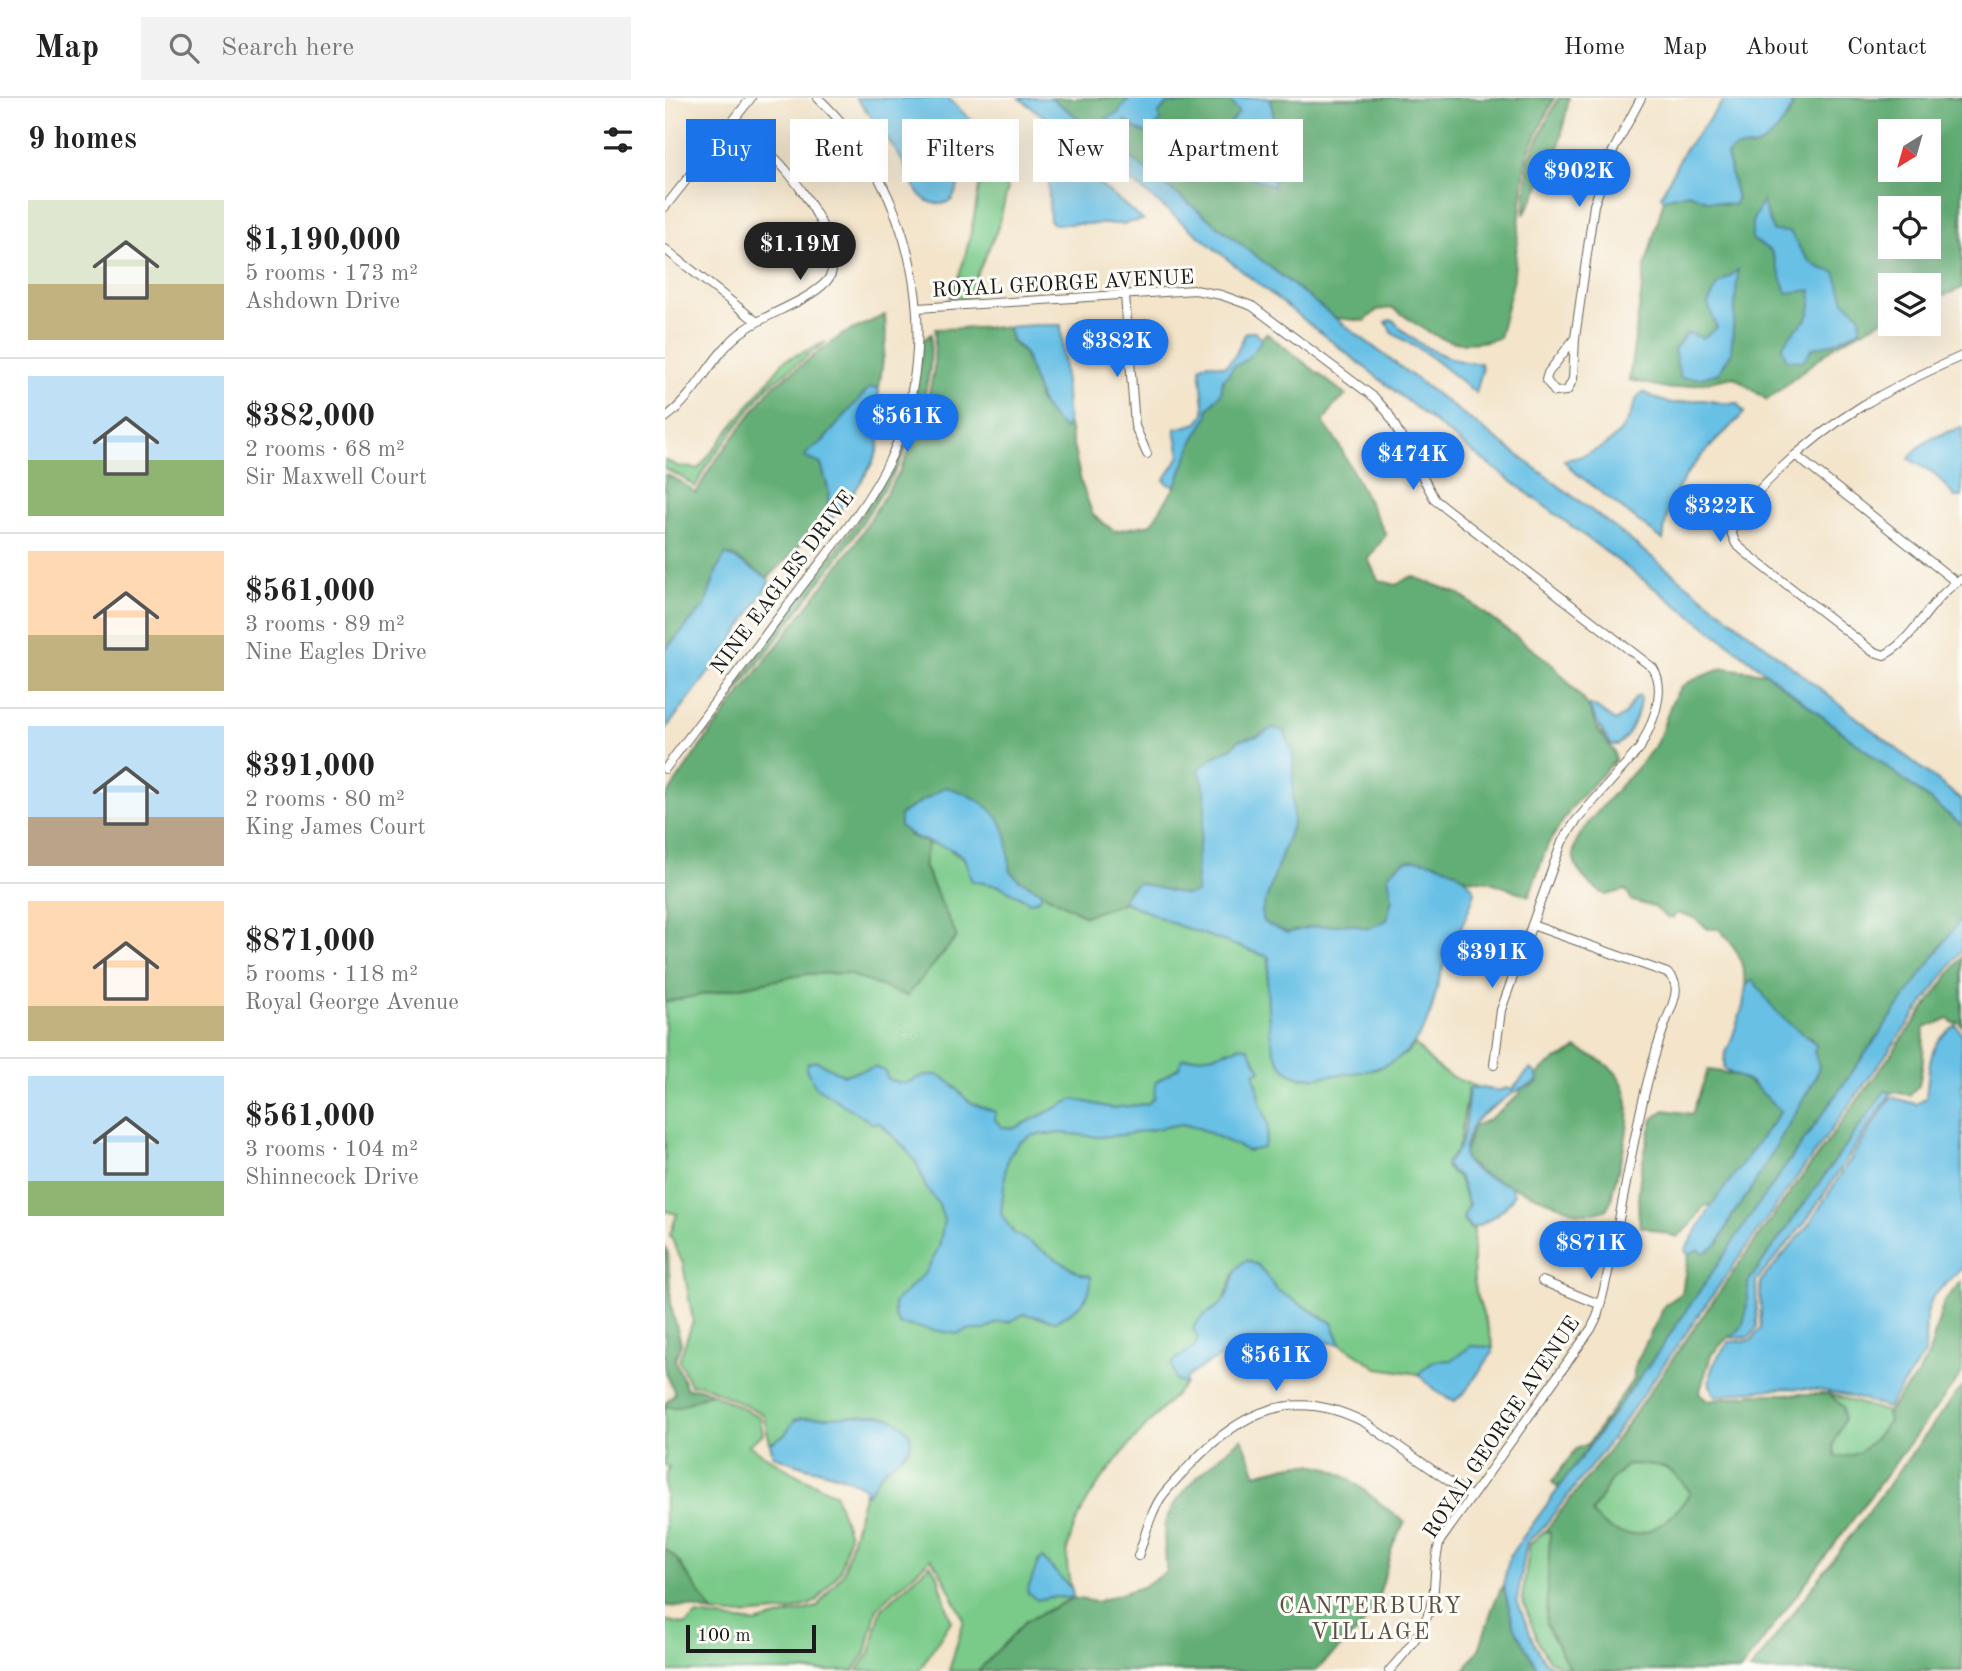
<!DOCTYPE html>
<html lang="en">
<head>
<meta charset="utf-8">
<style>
	:root { --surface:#fff; --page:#f2f2f2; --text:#222; --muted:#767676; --line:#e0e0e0; --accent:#1a73e8 }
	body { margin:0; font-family:"Old Standard TT",serif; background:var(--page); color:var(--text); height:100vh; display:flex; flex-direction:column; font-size:26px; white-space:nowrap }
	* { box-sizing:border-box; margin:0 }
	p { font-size:23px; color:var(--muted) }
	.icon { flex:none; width:38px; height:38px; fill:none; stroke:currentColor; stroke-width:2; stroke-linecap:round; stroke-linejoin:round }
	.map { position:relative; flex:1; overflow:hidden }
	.panel { display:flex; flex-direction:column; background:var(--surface); width:665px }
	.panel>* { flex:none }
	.hud { position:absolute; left:21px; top:21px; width:665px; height:63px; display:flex; gap:14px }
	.needle { width:46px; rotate:217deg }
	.buttons { position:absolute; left:1213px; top:21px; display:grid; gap:14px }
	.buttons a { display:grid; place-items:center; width:63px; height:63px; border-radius:0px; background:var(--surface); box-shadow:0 7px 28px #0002; font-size:35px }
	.scale { position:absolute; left:21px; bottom:18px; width:130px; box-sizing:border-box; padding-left:7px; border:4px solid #1c1c1c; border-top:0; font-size:19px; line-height:24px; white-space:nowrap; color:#1c1c1c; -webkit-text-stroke:5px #fdfcf7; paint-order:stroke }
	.price { position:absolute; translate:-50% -60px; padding:0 16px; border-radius:24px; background:var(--accent); color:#fff; font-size:23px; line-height:46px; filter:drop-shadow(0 2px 4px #0008) }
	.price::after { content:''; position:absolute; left:50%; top:42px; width:21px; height:16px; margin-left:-10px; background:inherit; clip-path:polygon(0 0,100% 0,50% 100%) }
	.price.active { background:#222; color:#fff }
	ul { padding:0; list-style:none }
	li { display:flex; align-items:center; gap:21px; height:175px; padding:0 28px }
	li+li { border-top:2px solid var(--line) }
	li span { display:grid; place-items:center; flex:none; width:196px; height:140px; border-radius:0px; color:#555 }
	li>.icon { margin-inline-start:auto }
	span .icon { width:84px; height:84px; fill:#fffc; stroke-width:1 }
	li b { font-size:30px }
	h2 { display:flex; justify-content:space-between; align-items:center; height:84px; padding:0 28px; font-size:30px }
	.pill { padding:0 24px; border-radius:0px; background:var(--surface); box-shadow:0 7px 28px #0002; font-size:24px; line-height:63px }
	.pill.active { background:var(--accent); color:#fff }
	header { display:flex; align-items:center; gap:42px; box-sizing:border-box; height:98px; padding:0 35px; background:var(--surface); border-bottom:2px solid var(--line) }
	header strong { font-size:33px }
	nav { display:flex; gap:38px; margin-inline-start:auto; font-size:24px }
	.search { width:490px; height:63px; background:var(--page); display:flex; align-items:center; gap:18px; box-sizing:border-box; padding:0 24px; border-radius:0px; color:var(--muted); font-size:26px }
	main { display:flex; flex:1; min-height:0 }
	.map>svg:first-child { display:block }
	.green { fill:#7aca8a; stroke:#4b7353; stroke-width:2 }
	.forest { fill:#63ae76; stroke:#406549; stroke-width:2; fill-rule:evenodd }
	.water { fill:#67c0e5; stroke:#426e80; stroke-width:2 }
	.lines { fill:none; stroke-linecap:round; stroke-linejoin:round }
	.minor-casing { stroke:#676259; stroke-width:10 }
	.minor { stroke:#fff; stroke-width:8 }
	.labels { text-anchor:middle; stroke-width:6; stroke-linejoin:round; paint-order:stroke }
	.street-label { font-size:21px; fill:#1c1c1c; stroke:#fdfcf7 }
	.neighbourhood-label { font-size:23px; letter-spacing:2px; fill:#5e4f46; stroke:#fdfcf7 }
</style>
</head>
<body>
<header>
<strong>Map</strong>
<div class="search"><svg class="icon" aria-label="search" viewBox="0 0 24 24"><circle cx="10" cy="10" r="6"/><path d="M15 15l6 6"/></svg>Search here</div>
<nav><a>Home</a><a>Map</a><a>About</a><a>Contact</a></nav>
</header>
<main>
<section class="panel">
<h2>9 homes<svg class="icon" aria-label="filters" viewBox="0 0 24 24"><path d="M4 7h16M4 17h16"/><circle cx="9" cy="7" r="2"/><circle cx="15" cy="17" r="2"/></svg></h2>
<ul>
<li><span style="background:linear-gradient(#dfe7d0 60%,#c2b280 0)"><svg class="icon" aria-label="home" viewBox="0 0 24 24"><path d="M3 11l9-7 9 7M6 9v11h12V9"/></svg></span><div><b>$1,190,000</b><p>5 rooms · 173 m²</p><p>Ashdown Drive</p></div></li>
<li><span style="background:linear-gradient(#bfe0f5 60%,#8fb573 0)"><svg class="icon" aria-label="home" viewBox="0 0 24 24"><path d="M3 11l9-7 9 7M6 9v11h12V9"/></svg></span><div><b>$382,000</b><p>2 rooms · 68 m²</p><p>Sir Maxwell Court</p></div></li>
<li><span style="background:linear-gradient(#ffd9b3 60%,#c2b280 0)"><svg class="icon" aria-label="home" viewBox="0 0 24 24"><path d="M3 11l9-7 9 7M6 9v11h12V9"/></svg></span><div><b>$561,000</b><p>3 rooms · 89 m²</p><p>Nine Eagles Drive</p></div></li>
<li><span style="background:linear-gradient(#bfe0f5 65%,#b9a48a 0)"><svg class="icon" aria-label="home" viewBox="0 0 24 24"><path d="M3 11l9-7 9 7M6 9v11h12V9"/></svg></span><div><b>$391,000</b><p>2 rooms · 80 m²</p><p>King James Court</p></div></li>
<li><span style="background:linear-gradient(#ffd9b3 75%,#c2b280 0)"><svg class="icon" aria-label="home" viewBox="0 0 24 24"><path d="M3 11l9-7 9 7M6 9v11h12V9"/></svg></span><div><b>$871,000</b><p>5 rooms · 118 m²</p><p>Royal George Avenue</p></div></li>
<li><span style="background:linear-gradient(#bfe0f5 75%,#8fb573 0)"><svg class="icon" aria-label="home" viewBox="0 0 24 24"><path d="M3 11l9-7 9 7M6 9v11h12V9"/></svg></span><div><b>$561,000</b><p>3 rooms · 104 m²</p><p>Shinnecock Drive</p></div></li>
</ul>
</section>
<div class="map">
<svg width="1297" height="1573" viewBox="0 0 1297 1573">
	<rect width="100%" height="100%" fill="#fdfcf7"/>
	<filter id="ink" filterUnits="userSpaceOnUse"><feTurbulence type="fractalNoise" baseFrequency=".0143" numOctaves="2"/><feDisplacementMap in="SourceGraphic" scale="14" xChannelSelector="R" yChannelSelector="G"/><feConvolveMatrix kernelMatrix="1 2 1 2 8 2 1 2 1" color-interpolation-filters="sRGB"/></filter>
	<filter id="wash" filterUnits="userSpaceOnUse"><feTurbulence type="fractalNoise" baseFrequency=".00686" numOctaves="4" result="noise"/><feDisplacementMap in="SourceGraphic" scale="28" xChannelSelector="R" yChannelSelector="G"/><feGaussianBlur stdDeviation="1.57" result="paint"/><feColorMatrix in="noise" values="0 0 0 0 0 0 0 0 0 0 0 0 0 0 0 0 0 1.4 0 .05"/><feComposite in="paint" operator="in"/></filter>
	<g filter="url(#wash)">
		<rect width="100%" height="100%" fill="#f3e4ca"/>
		<!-- green -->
		<path class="green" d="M331,81l12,9 -11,42 -21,47 -3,21h-23c17,-38 24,-77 30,-118z
			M161,244l-57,43 -62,80 -12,22 -13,-10 -17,-8v-9l12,6 21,3 87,-109z
			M263,745l19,3 7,7 10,5 9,23 27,5 41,11v-6l44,25 40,-14 52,23 92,32 -2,32 12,73 8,8 13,8 60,-6 17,-3 30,-16 8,-9c20,24 30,32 60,42l-7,3 -8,53 -4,10 -10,11 1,6 11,8 10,27 -5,16 7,9h4c-1,23 -3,44 3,66 5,18 13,34 16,53l-22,-1 -19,13 -18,1 -16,13 -40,-6 -37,-24 -9,-21 -55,-33 -19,-25 -24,9 -10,26 -26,37 -3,11 -18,10 -1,21 9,5c-37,41 -119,119 -118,177 0,12 4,25 6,37l-47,23 -48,50h-29l15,-51 -21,-43 -12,-19 -54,50 -11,45 -13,18h-188v-51l20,5 12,-10 58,8 62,-16 26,-34 23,-85c-29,-18 -63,-18 -93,-33l-10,-41 -62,-30 -11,1 -11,-25 14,-39 -10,-57 -13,-29 7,-21 -12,-3v-209l141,-28 40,-1 62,23 29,-103 -13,-27z
			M46,1295l49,24 3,17 -15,11 47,29 40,20 14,41 -9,36 -24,31 -25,9 -37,3 -23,1 -18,-2 -35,-52 -13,-13v-66l4,-15 -4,-2v-58h14z
			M1164,1296l58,18 2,9c-16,20 -24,37 -53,36l-3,-12 11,-25z
			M963,1366c34,0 42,0 62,28 -21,38 -66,62 -98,21l18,-32z
			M880,1433l5,1 -4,92 25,47 -22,-11 -10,-16 -17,-45 8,-55z
			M265,1466l8,12 13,45 -32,50h-62l13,-18 11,-43z"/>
		<!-- forest -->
		<path class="forest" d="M386,0h503l-28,59 -13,126 -14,55c-49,14 -67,-3 -106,-30l-16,2 -12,11 -30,-3 -218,-171z
			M893,0h11l-11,54 -34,63 5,-57z
			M1123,0h174v190l-33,13v-16h-39v31l-54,29 -69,55 -33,-23 -62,12 -43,-9 16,-113 19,-68 24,-6 38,12 11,-6 -10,-44 8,-8h16l36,-29 6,-12zM1225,33h39v39h-39zM1225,110h39v39h-39z
			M220,217l1,23 -7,50h-10l-46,53 -15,11 -2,6 15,6 8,27 -2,27 -59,60 -37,-23 -14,15 -12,36 -40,44v-176l15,7 16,12 14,-25 62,-81 71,-53z
			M343,229l3,14 13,12 13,36 2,12 26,28 3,-8 13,61 12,33 21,16 37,-7 25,-39 18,-46 14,-23v-7l13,-16 2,-14 11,-14 15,-9 17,-23 80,62 -12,11 -11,16 15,21 48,92 -18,24 10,21 18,5 16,-9 47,18 93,70 35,40 11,26 16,21 1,10 -41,43 -26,40 -19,52 -41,-15 -20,-2 -33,-16 -47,12 4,24 -5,22 -20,8 -16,-5 -39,3 -25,6 -24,-11 -1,-11 6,-18 25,-71v-67l-20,-27 -15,8 -19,4 -6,7 -19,10c-6,22 -7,43 -10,65 -4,24 -7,46 -7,71l-11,2 -48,-12 -9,6 -6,10 2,3 -40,14 -66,-36 -8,-8 -3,-13 -87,-58 -21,14 8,20 20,8 -4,23 33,71 -50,59 -61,-23 -40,1 -141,28v-204l32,-47 159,-209 42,-68 24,-47 12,-58 1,-40z
			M266,236l-1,35 -12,57 -24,47 -42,66 -149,198c25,-37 49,-75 75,-111 43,-60 97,-116 124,-186 13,-31 16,-65 20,-99z
			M1058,570l43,5 196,152v92l-208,294 -95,140 -101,137 -6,-6 24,-33 12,-5 46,-66v-11l31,-62 17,-12 6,-38 10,-6 6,4 14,-9 15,-30 15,-20 67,-115 4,-13 -5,-14 2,-8 -8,-8 -8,-2 -23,-21 -25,-33 -6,6c-4,-27 -7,-36 -27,-57h-11l-14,-11 -17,-5 -4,5h-5l-14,-11 -22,-6 -6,-11 -20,5c-16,-9 -35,-25 -32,-46 4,-23 63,-78 80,-102 12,-18 12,-41 26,-58 6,-9 33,-16 43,-21z
			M1297,859v69l-3,-4 -6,1 -4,-4 -25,9 -1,33 -4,25 -9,9 -25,-4 -136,190 -3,38 -7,14 -12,5 -16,17 -12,39 9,7 46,-7h75l14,13 1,13 -11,25 3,12c28,1 37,-17 53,-36l-2,-9 31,-38 11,-20 15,-53 18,-20v92l-222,298h-169l-25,-47 4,-92 -5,-1 64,-81 149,-213zM963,1366c34,0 41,0 62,28 -21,38 -66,62 -98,21l18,-32z
			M911,950c12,6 27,12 37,22 33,34 4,92 -2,131l-5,9 -12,3h-16l-92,-37 -20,-15 -2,-7 9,-27 15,-7 31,-25 2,-7 11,-2 6,-4 -1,-6c13,-18 27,-16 39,-28z
			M1043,972c39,4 46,15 73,41l-69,94 -8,1 -14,20 -13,11 -37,-11c-6,-36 4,-72 13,-107l12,-9 27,4z
			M0,1148l3,7 3,53 10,37 -6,17 12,29 13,-1 11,5 -32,14h-14v-3l10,-11 -10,-22z
			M1297,1288v285h-212z
			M577,1340l14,36c17,-4 35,-11 53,-10 37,2 67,40 96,58l-12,22 -13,48 -8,20 -12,17 -45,42h-337l48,-50 47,-23 23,4 46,-15 24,-15c1,-17 -5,-38 1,-54 12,-29 51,-60 75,-80z
			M0,1450l13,13 35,52 -23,-6 -25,-1z
			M838,1487l11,41 25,45h-75l16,-24 13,-41z"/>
		<!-- water -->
		<path class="water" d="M191,0h92l25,24 -14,62 -7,16c-11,6 -21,5 -30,-3 -10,-8 -14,-27 -21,-38 -13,-21 -29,-41 -45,-61z
			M354,0h32l66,49 218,171 276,207 351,275v25l-225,-175 -266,-199 -229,-180 -102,-83z
			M464,0h140c11,27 1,60 5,89l-37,-16 -13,-8 6,-39 9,-12 -10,-12 -15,4 -46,-1 -9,10 1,8 -11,13 -11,-4 -12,-9 -10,4 -10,-7 12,-5z
			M1061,0h62l5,8c-7,13 -20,33 -34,39 -15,7 -18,-4 -32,10l10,45 -3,5 -25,-4 -21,-8 -24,6 -3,-3 22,-44z
			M400,66l11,1 67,55 -21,4h-67l-5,-3 -2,-46 7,-8z
			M1097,103l11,30 17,1c14,22 16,35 45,40l9,29 16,14v15l-29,14 -18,4 -10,13 -16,-1 -5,-13c15,-28 32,-18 29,-57l-24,3 -16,-42 -19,-12v-17z
			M1073,172l-7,83 -12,20 -19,5h-20l-6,-28 13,-17 16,5 14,-10 -9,-24 9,-18z
			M725,222h3c17,22 59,45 88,43l1,7 -6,23 -49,-39 -35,-21 -6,-11z
			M371,227h25l7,96 -3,8c-25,-20 -25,-31 -35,-60 -2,-4 -3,-11 -5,-15 -9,-14 -12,-6 -17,-27z
			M581,234h9l7,7c-7,10 -15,25 -28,26l-6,10 -5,4 -2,14 -13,16v7l-14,23 -18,46h-7l-5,-5 16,-24 -5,-27 23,-6 6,-10v-8l-4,-38 7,-4 18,3 10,-10z
			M204,290h10c0,11 -3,22 -3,33 0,7 4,15 3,21 0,18 -35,67 -49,77l-3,-1 2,-27 -8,-27 -16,-7 3,-5 15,-11z
			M978,294c10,5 21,11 32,11 10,0 18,-4 28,-3 14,1 19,5 34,3l7,10c-40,41 -76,67 -81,127l-91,-70 -8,-10c27,-4 55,-18 66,-44 4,-9 4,-17 13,-24z
			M1297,329v70h-7l-20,-23 -26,-15c11,-19 34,-25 53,-32z
			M61,456l42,24 1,5 -37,59 -67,88v-80l40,-44 12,-36z
			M975,598c0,16 -9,39 -22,49h-6l-9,-12 -15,-28 6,1 21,15 9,-6 12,-18z
			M608,630l11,3 9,23v68l-31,89 1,11 24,11 25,-6 39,-3 16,5 20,-9 5,-21 -4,-24c7,-7 14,-15 24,-15 22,-1 54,12 63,32 -8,28 -23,52 -33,78 -6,15 -7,32 -13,47 -21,51 -53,54 -103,59 -18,3 -37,3 -47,-15 -12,-20 -10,-50 -12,-73 0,-10 3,-21 2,-31l-92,-32 -52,-23 -2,-3 7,-10 8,-6 48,12 10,-2c1,-11 0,-22 1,-33 3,-34 17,-58 1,-91l16,-12 19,-10 6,-7 19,-4z
			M280,689c24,6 53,20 60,46 4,12 3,27 6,39l8,8 22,11v6l-6,4 -5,1 -30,-16 -28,-5c-4,-6 -3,-14 -6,-20 -10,-18 -48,-15 -66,-35v-11z
			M1297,819v33l-207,285 -149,212 -65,83 -14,12 -10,58 18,46 11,17 16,8h-23l-25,-45 -11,-41 7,-30 149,-204 95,-140z
			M1087,882c11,11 17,26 29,36 12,12 25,18 35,29l-2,7 5,14 -4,13 -67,115 -15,20 -15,30 -14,9 -6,-4 -10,6 -3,-5 27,-45 69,-94 -30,-29 -23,-10 -4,-5 1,-15 5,-8 13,-38 3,-20z
			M1291,927l6,9v234l-29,28 -7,20 -1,37 -38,55c-45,-17 -86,-24 -134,-17 -13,1 -25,4 -38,5 -14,-18 2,-39 14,-54l23,-2 9,-13 -1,-45 47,-55 84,-130 25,7 10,-6c4,-32 0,-54 30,-73z
			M576,948l7,2 13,22 -7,3c0,7 3,9 4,16 2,5 1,11 3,16 8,20 10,22 2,43l-15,3 -47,-22 -19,-5 -59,11 -25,2 -36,-4 -29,2 -13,7 -11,14 -3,11 -5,47 13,19 67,41 10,2c1,25 -15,34 -35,45l-32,-7 -15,8h-11l-13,8h-17l-11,4 -58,-10 -5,-9v-12l32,-31 13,-25 5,-27 -5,-15 -14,-19 -8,-22 -12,-16 -25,-25h-8l-56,-36 -10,-18 2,-6 9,-2 26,14 32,-8 11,4 1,7c22,12 23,-1 42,-3 20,-2 27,17 41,27 7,4 17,7 26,10l-1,8 7,7 13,1 59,-29 38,9 35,-4 7,-6 2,-16 23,-15 3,-8 33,-4z
			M865,971l5,3 3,9c-7,5 -13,5 -20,9 -7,4 -40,27 -43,32 -6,10 -16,32 -8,41 11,12 28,17 43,23l4,7c-2,13 -31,33 -43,35l-8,-10 6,-13 -10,-29 -8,-5 -5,-7c4,-5 8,-8 11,-13 11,-18 9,-42 12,-62 12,-5 19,3 31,1 11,-2 0,-4 12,0z
			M1220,993l6,2 -87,131 -48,57 1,46 -7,10 -20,1c21,-12 15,-36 19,-57z
			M581,1162l12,5 19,25 55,33 9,21c-58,-7 -107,-3 -155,34l-1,6 -9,-4 -4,-15 5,-7 18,-11 3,-10 -5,-8c6,-16 23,-17 32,-30 8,-14 7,-30 21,-39z
			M806,1248l20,1 2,5 -28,40 -10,9 -17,-8 -20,-19 16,-13 18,-1z
			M211,1317c16,1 43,15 32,34 -6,9 -14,12 -22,19 -9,8 -11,18 -20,27l-1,-7c-28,-18 -63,-18 -92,-33l-3,-11 15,-10 10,-14 8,-2z
			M377,1460l30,31 1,9 -23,-1 -13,3 -10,-8 11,-30z"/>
	</g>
	<g filter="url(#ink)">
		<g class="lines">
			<defs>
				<path id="minor" d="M0,109l86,-109
					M0,151l92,73
					M460,197l10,131 12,28
					M253,210l277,-18 26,5 31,11 123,92 13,15 47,87 218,168c15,23 -2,58 -13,80l-64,73 -14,21 -61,168 -7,55
					M910,240l-27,35 -2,7 9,12 12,-1 6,-12 2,-41 19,-133 19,-54 28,-53
					M1297,258c-75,33 -126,59 -186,117 -18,17 -36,37 -45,59l5,12 9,8 127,99 12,4c31,-15 46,-58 78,-76
					M0,320c31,-22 45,-60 74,-84 26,-21 65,-30 87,-52 24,-25 -23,-93 -41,-113 -15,-18 -34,-32 -52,-47
					M1130,357l161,127
					M0,671c46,-61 91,-122 137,-183 32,-41 68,-83 90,-131 53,-121 21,-267 -74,-357
					M877,1183l59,24
					M473,1458c7,-19 12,-43 24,-60 9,-12 20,-22 29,-32 50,-53 103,-78 173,-42l106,74
					M724,1573c20,-22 39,-45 44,-75 3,-19 1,-37 7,-55l151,-212 6,-12c27,-97 35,-202 69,-296 6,-16 18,-36 1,-48l-135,-48"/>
			</defs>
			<!-- minor casing -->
			<use href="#minor" class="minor-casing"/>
			<!-- minor -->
			<use href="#minor" class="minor"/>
		</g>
	</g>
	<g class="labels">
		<!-- street labels -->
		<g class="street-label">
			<text transform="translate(398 185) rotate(-3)" y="7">ROYAL GEORGE AVENUE</text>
			<text transform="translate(117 484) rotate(-53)" y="7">NINE EAGLES DRIVE</text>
			<text transform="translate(836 1329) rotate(-56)" y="7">ROYAL GEORGE AVENUE</text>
		</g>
		<!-- neighbourhood labels -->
		<g class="neighbourhood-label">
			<text x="706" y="1515">CANTERBURY<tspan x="706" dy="26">VILLAGE</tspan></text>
		</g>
	</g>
</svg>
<div class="buttons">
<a><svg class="needle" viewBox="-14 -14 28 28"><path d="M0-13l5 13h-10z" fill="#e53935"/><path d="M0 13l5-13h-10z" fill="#767676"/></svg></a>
<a><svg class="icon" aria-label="locate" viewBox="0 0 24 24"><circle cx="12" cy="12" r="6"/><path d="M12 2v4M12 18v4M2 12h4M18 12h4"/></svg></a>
<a><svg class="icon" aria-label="layers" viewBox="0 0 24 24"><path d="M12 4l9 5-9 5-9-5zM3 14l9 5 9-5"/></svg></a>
</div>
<div class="scale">100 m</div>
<b class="price" style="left:914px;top:111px">$902K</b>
<b class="price active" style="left:135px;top:184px">$1.19M</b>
<b class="price" style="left:452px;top:281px">$382K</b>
<b class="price" style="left:242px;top:356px">$561K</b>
<b class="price" style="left:748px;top:394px">$474K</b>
<b class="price" style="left:1055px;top:446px">$322K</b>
<b class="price" style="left:827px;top:892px">$391K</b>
<b class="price" style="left:926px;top:1183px">$871K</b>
<b class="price" style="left:611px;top:1295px">$561K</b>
<div class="hud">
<a class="pill active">Buy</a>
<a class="pill">Rent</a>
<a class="pill">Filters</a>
<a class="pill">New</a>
<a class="pill">Apartment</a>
</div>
</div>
</main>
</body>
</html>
